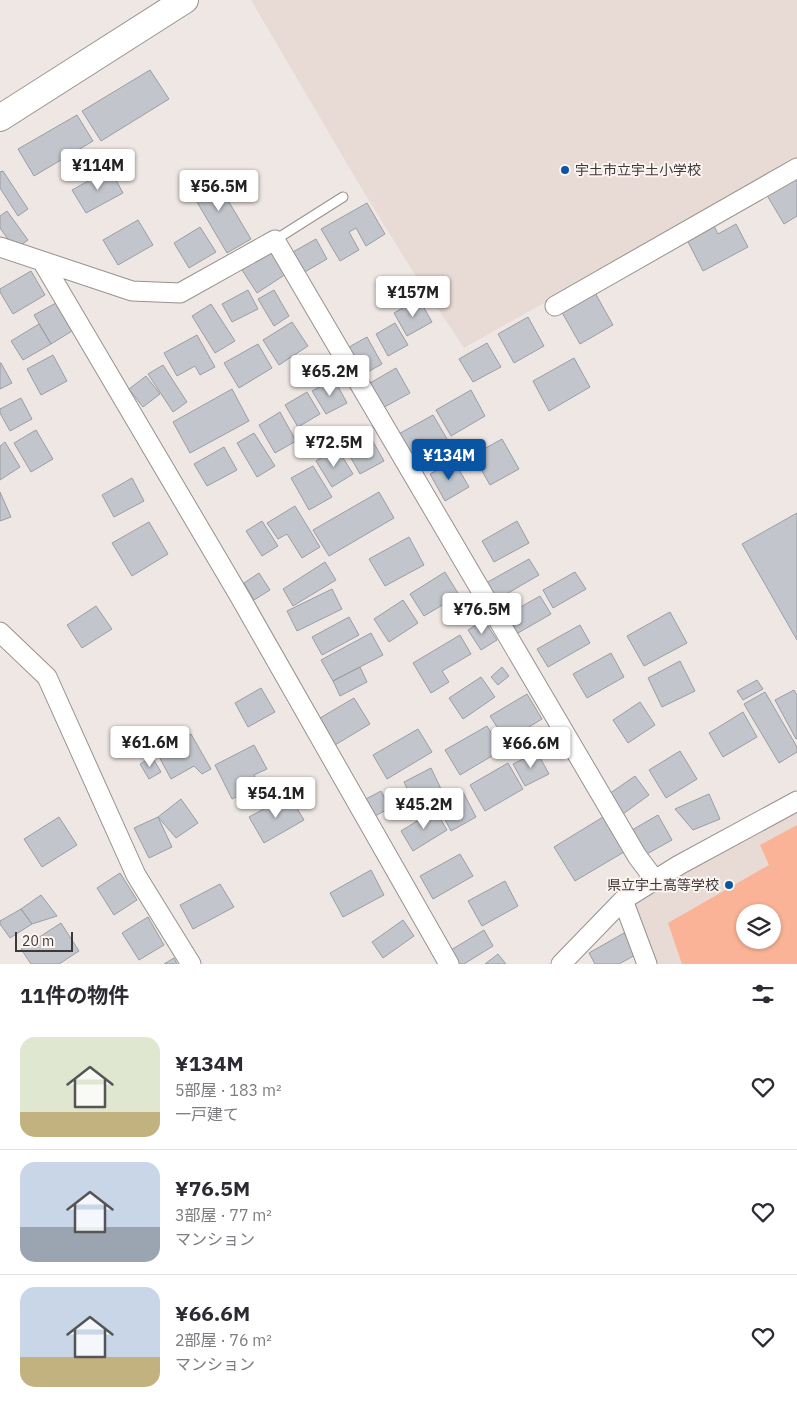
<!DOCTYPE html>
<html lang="ja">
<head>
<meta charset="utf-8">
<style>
	:root { --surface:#fff; --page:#f7f7f7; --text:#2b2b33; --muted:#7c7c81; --line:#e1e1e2; --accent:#0955a3 }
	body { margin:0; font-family:"IBM Plex Sans","Noto Sans JP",sans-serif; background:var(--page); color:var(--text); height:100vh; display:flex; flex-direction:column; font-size:19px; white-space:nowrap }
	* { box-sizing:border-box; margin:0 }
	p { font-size:16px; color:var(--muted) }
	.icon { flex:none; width:28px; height:28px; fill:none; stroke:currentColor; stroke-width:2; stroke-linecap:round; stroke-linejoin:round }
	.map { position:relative; height:964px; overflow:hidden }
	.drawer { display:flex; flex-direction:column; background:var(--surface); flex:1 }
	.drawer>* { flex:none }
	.fabs { position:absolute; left:736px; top:904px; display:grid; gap:10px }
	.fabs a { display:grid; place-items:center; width:45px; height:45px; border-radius:50%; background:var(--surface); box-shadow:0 1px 4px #0004; font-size:25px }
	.scale { position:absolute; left:15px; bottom:12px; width:58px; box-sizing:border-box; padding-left:5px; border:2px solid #3c3938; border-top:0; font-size:14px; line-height:18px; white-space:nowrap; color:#3c3938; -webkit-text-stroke:4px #fcf4f1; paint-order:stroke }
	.price { position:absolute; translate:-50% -42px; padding:0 11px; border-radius:5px; background:#fff; color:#222; font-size:16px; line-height:32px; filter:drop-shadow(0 1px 2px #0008) }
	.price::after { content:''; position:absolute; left:50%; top:30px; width:15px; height:11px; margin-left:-8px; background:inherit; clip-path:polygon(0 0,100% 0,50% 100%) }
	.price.active { background:var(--accent); color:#fff }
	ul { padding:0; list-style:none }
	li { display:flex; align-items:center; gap:15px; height:125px; padding:0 20px }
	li+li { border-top:1px solid var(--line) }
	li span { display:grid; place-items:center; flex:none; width:140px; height:100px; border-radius:15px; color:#555 }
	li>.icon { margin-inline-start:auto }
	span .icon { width:60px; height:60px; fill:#fffc; stroke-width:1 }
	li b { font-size:21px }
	h2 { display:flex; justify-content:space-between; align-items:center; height:60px; padding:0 20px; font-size:21px }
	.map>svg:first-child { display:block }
	.built { fill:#e8dad4; fill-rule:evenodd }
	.green { fill:#fab397; fill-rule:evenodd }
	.building { fill:#c2c6cc; stroke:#9a9ea4 }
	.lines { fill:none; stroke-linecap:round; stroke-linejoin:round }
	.lane-casing { stroke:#98918e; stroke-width:11 }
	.street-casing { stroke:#98918e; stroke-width:21 }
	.secondary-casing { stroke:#98918e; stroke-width:28 }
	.lane { stroke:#fff; stroke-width:9 }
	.street { stroke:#fff; stroke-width:19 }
	.secondary { stroke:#fff; stroke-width:26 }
	.poi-dot { fill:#0955a3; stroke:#fcf4f1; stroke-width:2 }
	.labels { text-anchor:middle; stroke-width:4; stroke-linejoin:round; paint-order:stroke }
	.poi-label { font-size:14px; fill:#3c3938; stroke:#fcf4f1; text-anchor:start }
</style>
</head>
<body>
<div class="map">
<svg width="797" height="964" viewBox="0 0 797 964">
	<rect width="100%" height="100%" fill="#efe7e4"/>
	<!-- built -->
	<path class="built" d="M251,0h546v160l-333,188 -59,-89 -49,-80z
		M797,808v156h-143l-22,-58 14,-11 31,-19zM745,912h27v28h-27z"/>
	<!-- green -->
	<path class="green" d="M797,825v139h-115l-14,-41 101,-58 -9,-20zM745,912h27v28h-27z"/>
	<!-- building -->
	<path class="building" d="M150,70l19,29 -68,42 -19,-30z
		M77,115l16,26 -59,35 -16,-27z
		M110,169l13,24 -37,20 -14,-23z
		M3,171l25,38 -10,7 -18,-28v-16z
		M211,172l40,67 -24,14 -40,-68z
		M797,173v43l-13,8 -19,-32z
		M367,203l18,31 -19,12 -10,-18 -7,4 10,18 -19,11 -19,-32z
		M7,211l21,29 -13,9 -15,-21v-12z
		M138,220l15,25 -35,20 -15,-25z
		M713,224l5,10 18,-10 12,23 -45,24 -17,-33z
		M200,227l16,25 -27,16 -15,-25z
		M316,239l11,20 -24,14 -12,-20z
		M271,251l15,23 -29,19 -15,-23z
		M31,271l14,24 -32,19 -13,-22v-3z
		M248,290l10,19 -26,13 -10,-18z
		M274,290l15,26 -15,10 -16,-27z
		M594,291l19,34 -33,19 -20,-35z
		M419,299l13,23 -25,14 -13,-23z
		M56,303l16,28 -21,13 -17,-29z
		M211,304l24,37 -20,12 -23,-37z
		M528,317l16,29 -30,17 -16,-29z
		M292,322l16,24 -29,19 -16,-25z
		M395,323l13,22 -20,11 -12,-22z
		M39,324l12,20 -28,16 -12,-19z
		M197,335l18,32 -15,8 -5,-9 -18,10 -13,-23z
		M367,337l15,27 -25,14 -15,-27z
		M487,343l14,24 -28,15 -14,-23z
		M258,344l14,24 -33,20 -15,-25z
		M53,355l14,26 -26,14 -14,-26z
		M574,358l16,29 -41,24 -16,-30z
		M0,363h1l11,20 -12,6z
		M163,365l24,37 -14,10 -25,-38z
		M396,368l14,25 -31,17 -14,-24z
		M146,376l14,18 -17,13 -14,-18z
		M334,379l13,24 -21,11 -14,-23z
		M232,389l17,32 -59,32 -17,-31z
		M471,390l14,26 -34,20 -15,-26z
		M307,392l13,22 -22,13 -13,-22z
		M21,398l11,21 -22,12 -10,-18v-4z
		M280,412l16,29 -21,12 -16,-28z
		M433,415l17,29 -38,21 -17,-29z
		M36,430l17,29 -22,13 -17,-29z
		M367,431l17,30 -24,13 -17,-30z
		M254,433l21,33 -18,11 -20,-34z
		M502,439l17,30 -29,16 -17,-30z
		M5,442l15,25 -20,13v-34z
		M224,447l13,23 -30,16 -13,-22z
		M337,448l16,26 -21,13 -16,-26z
		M454,461l15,26 -24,14 -15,-27z
		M313,466l19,31 -23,13 -18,-32z
		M132,478l12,23 -30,16 -12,-22z
		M0,492l11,25 -11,4z
		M379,492l15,26 -65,38 -16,-26z
		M295,506l25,41 -18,11 -15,-24 -9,5 -11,-16z
		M797,513v127l-55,-96z
		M262,521l16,25 -16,10 -16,-25z
		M517,521l12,22 -35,19 -12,-21z
		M149,522l19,32 -36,22 -20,-33z
		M409,537l15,28 -39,21 -16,-27z
		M529,559l10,16 -43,25 -10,-17z
		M325,562l11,18 -43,26 -10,-17z
		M445,572l14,23 -35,21 -14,-22z
		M575,572l11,17 -33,19 -10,-18z
		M259,573l11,17 -16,10 -10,-17z
		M332,589l10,20 -45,22 -10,-20z
		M540,596l11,18 -40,23 -10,-19z
		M403,600l15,23 -29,19 -15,-23z
		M96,606l16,23 -30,19 -15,-23z
		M670,612l17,31 -43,23 -17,-30z
		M349,617l10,18 -37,20 -10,-18z
		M484,620l13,20 -16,10 -13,-20z
		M580,625l10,18 -42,24 -11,-18z
		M371,633l12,22 -50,26 -12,-21z
		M460,635l11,19 -29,17 7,11 -18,11 -18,-30z
		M611,653l13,24 -37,21 -14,-24z
		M680,661l15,30 -33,16 -14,-29z
		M360,667l7,15 -27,14 -7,-15z
		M502,667l7,9 -11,9 -7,-8z
		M481,677l14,20 -32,22 -14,-21z
		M757,680l6,9 -20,11 -6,-9z
		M261,688l14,24 -27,15 -13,-24z
		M794,690l3,5v43l-1,1 -21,-39z
		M765,692l32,55v5l-18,11 -35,-59z
		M527,694l15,25 -36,22 -16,-25z
		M354,698l16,26 -35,21 -15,-27z
		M640,702l15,23 -27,18 -15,-23z
		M743,712l14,25 -34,20 -14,-24z
		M487,726l15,24 -42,25 -15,-25z
		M418,729l14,23 -45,27 -14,-24z
		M191,734l20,35 -9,5 -8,-8 -23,13 -14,-26z
		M254,745l13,24 -13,6 5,11 -27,13 -17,-34z
		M680,751l17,28 -31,19 -17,-28z
		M537,752l12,22 -24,12 -12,-22z
		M152,757l9,15 -12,7 -9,-15z
		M508,763l15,26 -38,22 -15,-26z
		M431,768l10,21 -27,14 -10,-21z
		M635,776l14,19 -26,19 -14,-20z
		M381,791l9,17 -17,9 -9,-17z
		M463,792l13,25 -25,14 -13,-25z
		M709,794l11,25 -27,11 -18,-21z
		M289,795l15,25 -40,23 -15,-26z
		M181,799l17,24 -22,15 -18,-21z
		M435,810l12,20 -34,21 -12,-20z
		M658,815l14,25 -27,15 -13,-25z
		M59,817l18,28 -35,22 -18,-28z
		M158,817l14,30 -23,11 -15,-30z
		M603,817l21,35 -49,29 -21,-34z
		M460,854l13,22 -40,23 -13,-23z
		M371,870l13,25 -41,22 -13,-24z
		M120,873l17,27 -23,15 -17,-27z
		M505,881l13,25 -36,20 -14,-25z
		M220,884l14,23 -41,22 -13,-24z
		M41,895l16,21 -25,8 -11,-15z
		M21,909l11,15 -22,14 -10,-14v-3z
		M148,917l16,28 -25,15 -17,-27z
		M403,920l11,16 -31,22 -11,-16z
		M61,923l18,28 -20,13h-28l-10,-15z
		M484,930l9,16 -29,18h-5l-8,-14z
		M624,933l13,21 -18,10h-24l-6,-11z
		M498,954l8,10h-21z
		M174,958l3,6h-13z"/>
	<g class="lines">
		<defs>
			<path id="lane" d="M275,240l68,-43"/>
			<path id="street" d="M0,247l132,44 48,2 95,-53 362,616 18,24
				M42,261l198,336 209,367
				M555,306l242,-138
				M0,632l47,45 89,198 55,89
				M623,900l24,64
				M561,964l62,-64 56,-35 118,-64"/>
			<path id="secondary" d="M0,118l185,-118"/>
		</defs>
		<!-- lane casing -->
		<use href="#lane" class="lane-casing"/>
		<!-- street casing -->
		<use href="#street" class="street-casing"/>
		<!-- secondary casing -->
		<use href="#secondary" class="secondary-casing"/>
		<!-- lane -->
		<use href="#lane" class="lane"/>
		<!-- street -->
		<use href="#street" class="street"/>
		<!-- secondary -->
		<use href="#secondary" class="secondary"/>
	</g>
	<!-- markers -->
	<g class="poi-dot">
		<circle cx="565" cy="170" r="5"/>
		<circle cx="729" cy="885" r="5"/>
	</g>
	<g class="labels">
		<!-- poi labels -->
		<g class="poi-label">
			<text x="575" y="175">宇土市立宇土小学校</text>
			<text x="719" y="890" text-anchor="end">県立宇土高等学校</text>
		</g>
	</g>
</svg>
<div class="fabs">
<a><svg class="icon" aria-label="layers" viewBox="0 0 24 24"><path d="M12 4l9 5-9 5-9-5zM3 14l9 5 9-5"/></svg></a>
</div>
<div class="scale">20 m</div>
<b class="price" style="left:98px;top:191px">¥114M</b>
<b class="price" style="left:219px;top:212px">¥56.5M</b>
<b class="price" style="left:413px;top:318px">¥157M</b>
<b class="price" style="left:330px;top:397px">¥65.2M</b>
<b class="price" style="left:334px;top:468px">¥72.5M</b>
<b class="price active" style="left:449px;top:481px">¥134M</b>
<b class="price" style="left:482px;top:635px">¥76.5M</b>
<b class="price" style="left:150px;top:768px">¥61.6M</b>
<b class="price" style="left:531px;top:769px">¥66.6M</b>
<b class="price" style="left:276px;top:819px">¥54.1M</b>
<b class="price" style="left:424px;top:830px">¥45.2M</b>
</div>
<section class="drawer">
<h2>11件の物件<svg class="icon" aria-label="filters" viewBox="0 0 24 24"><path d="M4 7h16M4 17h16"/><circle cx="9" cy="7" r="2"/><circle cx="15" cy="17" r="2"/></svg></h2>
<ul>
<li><span style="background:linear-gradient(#dfe7d0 75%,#c2b280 0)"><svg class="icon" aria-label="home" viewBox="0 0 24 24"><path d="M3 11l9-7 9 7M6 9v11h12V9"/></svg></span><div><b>¥134M</b><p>5部屋 · 183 m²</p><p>一戸建て</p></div><svg class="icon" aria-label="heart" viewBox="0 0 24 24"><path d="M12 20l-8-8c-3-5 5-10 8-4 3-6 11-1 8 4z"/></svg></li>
<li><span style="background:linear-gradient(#c9d6e8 65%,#9aa5b1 0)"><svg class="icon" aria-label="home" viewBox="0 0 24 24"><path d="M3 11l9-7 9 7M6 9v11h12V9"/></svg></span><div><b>¥76.5M</b><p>3部屋 · 77 m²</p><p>マンション</p></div><svg class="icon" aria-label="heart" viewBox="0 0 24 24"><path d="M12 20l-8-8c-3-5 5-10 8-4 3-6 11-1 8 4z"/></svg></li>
<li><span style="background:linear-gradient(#c9d6e8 70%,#c2b280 0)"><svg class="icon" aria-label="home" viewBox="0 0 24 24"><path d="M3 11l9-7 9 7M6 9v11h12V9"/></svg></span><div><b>¥66.6M</b><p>2部屋 · 76 m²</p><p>マンション</p></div><svg class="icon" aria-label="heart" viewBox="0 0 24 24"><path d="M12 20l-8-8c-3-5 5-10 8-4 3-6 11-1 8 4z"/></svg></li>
</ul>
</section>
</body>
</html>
